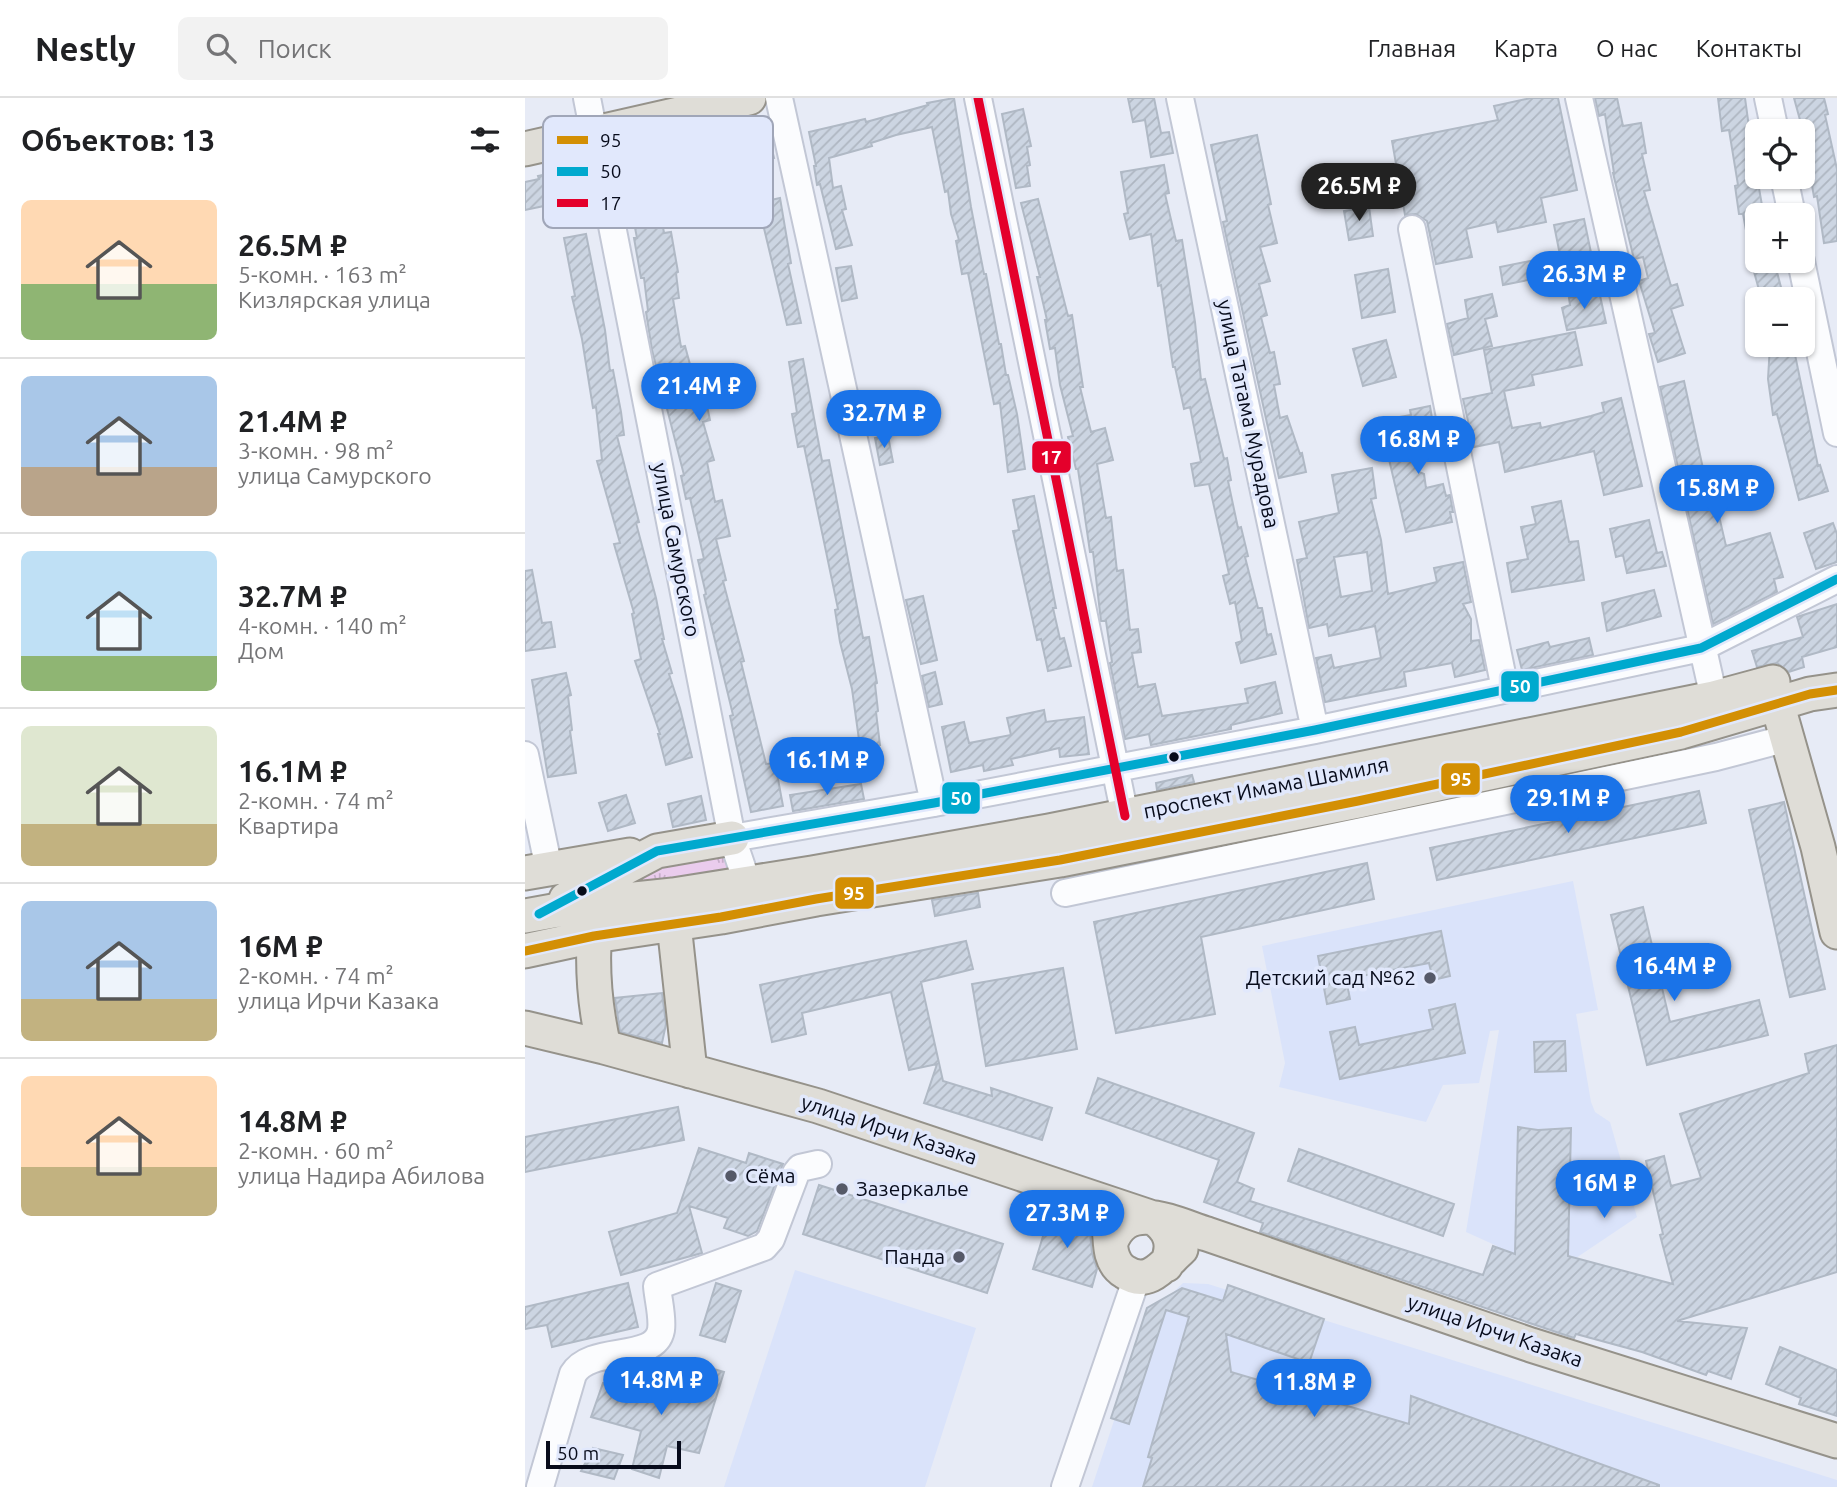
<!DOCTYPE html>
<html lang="ru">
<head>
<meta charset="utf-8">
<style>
	:root { --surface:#fff; --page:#f2f2f2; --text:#202124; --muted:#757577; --line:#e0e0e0; --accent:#1a73e8 }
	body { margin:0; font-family:Ubuntu,sans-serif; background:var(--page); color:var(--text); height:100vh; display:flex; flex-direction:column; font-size:26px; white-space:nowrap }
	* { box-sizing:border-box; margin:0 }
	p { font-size:23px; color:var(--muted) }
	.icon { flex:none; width:38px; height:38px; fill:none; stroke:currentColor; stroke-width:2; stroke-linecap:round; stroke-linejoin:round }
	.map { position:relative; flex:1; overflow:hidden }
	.details { display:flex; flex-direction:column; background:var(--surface); width:525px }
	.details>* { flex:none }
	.fabs { position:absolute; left:1220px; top:21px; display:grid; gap:14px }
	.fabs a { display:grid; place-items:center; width:70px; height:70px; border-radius:10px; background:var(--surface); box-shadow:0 2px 5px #0004; font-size:35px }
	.scale { position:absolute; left:21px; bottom:18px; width:135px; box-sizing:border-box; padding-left:7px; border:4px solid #070b1b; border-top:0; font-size:19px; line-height:24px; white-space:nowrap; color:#070b1b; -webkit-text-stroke:5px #e1e8fc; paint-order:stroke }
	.price { position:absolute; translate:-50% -60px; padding:0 16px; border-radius:24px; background:var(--accent); color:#fff; font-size:23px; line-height:46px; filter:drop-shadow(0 2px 4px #0008) }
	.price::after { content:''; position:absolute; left:50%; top:42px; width:21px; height:16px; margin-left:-10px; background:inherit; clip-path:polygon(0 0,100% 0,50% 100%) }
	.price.on { background:#222; color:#fff }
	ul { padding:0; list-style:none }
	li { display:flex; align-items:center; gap:21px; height:175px; padding:0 21px }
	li+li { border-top:2px solid var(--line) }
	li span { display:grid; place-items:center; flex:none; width:196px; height:140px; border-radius:10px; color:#555 }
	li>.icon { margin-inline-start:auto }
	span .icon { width:84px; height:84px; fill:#fffc; stroke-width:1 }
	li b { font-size:30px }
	h2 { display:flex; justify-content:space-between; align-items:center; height:84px; padding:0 21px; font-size:30px }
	header { display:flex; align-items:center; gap:42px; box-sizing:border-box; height:98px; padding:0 35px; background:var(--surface); border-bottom:2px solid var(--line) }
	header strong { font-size:33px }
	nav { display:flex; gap:38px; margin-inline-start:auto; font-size:24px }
	.search { width:490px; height:63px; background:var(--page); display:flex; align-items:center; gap:18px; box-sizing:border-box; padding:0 24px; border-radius:10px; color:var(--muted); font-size:26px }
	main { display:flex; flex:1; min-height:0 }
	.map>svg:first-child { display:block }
	.built { fill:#dae3fa }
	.grass { fill:url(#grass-tufts) }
	.building { fill:url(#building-hatch); stroke:#b0b9c5; stroke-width:2; fill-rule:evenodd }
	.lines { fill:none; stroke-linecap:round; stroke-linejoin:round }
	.minor-casing { stroke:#c2c7d5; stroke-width:30 }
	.major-casing { stroke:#95928a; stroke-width:37 }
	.minor { stroke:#fbfcfe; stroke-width:26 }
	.major { stroke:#dfddd7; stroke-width:33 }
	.bus-1-casing { stroke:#e1e8fc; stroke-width:14 }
	.bus-2-casing { stroke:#e1e8fc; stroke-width:14 }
	.bus-3-casing { stroke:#e1e8fc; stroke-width:14 }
	.bus-1 { stroke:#d38f04; stroke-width:9 }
	.bus-2 { stroke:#00a9ce; stroke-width:9 }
	.bus-3 { stroke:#e4002b; stroke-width:9 }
	.bus-dot { fill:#070b1b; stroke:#e1e8fc; stroke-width:2.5 }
	.poi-dot { fill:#555968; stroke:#e1e8fc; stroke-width:2.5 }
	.labels { text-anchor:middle; stroke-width:7; stroke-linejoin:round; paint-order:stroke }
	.street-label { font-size:21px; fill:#070b1b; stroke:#e1e8fc }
	.poi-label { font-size:21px; fill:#070b1b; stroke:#e1e8fc; text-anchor:end }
	.key { fill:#e1e8fc; stroke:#a0a6b8; stroke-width:2 }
	.key-label { font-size:19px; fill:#070b1b }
	.line-badge { stroke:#e1e8fc; stroke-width:2.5 }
	.badge-label { font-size:19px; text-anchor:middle; font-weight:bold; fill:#fff }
</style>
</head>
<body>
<header>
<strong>Nestly</strong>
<div class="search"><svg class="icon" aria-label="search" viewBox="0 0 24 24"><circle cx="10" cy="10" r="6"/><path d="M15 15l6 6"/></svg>Поиск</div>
<nav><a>Главная</a><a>Карта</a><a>О нас</a><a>Контакты</a></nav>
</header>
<main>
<section class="details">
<h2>Объектов: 13<svg class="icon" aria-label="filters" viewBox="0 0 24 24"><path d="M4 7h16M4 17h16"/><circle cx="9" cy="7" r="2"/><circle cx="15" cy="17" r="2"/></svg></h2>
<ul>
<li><span style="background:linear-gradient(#ffd9b3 60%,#8fb573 0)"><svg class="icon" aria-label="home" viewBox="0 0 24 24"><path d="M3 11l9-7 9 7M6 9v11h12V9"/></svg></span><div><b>26.5M ₽</b><p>5-комн. · 163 m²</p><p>Кизлярская улица</p></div></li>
<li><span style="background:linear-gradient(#a9c7e8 65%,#b9a48a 0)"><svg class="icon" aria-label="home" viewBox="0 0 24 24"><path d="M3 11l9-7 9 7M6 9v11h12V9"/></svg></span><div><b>21.4M ₽</b><p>3-комн. · 98 m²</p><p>улица Самурского</p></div></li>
<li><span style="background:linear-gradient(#bfe0f5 75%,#8fb573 0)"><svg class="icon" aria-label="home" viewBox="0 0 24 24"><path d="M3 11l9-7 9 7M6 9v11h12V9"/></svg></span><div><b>32.7M ₽</b><p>4-комн. · 140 m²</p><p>Дом</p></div></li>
<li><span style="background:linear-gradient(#dfe7d0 70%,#c2b280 0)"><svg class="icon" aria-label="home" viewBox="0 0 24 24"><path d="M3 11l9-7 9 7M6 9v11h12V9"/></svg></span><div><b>16.1M ₽</b><p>2-комн. · 74 m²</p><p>Квартира</p></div></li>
<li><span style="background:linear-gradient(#a9c7e8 70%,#c2b280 0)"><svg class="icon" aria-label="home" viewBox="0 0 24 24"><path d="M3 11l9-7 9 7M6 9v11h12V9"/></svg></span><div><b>16M ₽</b><p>2-комн. · 74 m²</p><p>улица Ирчи Казака</p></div></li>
<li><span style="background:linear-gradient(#ffd9b3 65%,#c2b280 0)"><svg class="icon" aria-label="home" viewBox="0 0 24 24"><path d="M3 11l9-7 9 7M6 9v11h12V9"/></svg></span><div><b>14.8M ₽</b><p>2-комн. · 60 m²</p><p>улица Надира Абилова</p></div></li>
</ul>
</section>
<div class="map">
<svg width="1312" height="1389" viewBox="0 0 1312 1389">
	<defs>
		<pattern id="grass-tufts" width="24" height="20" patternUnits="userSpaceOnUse" patternTransform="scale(1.75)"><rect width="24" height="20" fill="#eacced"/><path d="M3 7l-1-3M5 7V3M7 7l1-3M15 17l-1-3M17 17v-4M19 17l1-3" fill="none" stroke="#c7aecb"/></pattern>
		<pattern id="building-hatch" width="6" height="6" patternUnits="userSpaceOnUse" patternTransform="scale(1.75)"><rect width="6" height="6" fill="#ccd5e2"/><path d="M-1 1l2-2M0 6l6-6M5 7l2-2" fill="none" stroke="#aeb6c1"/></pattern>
	</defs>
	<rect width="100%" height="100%" fill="#e7ebf6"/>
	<!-- built -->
	<path class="built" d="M1048,783l25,129 -22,4 15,88 4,10 15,10 27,95 -61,41 -18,-6 -61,23v-29l-31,-14 33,-202 -9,1 -11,52 -36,2 -17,37 -147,-35 6,-24 -23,-117z
		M270,1172l181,58 -51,159h-201z
		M658,1185l25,1 629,196v7h-745l57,-172z"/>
	<!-- grass -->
	<path class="grass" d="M186,752l19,11 3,12 -110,15 40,-26z"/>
	<!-- building -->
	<path class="building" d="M429,0l17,109 13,67h2l13,70h2l5,31h2l9,39 8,55 -17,3 -8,-69 -6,1 -26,-131 -6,1 -6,-33 3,-1 -8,-26 -3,-23 -3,1 -13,-65 -36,8 -25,8 1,3 -43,12 4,30 8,-2 5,23 -4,1 10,35 -16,4 -16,-65 -3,1 -3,-19h2l-7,-34 56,-13 1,3 62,-17 -1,-2z
		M603,0h26l7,35 8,-1 4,21 -22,4 -6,-37 -12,2z
		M1006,0h27l19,92 -36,8 5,24 -48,10 -2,-10 -30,7 6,28 -36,7 -9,-43 -11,-7 -11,1 -13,-74 106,-21 -4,-14z
		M1070,0h22l6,28 18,-3 5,30 -4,1 8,36 -6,1 27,95 6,-2 6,21 -12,4 14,44 -27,9 -9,-28 6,-1 -16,-52 9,-3 -5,-21 -9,2 -21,-86h1l-9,-59 -6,2z
		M1193,0h27l6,44h3l3,19v16l6,34 -6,1v39l-7,1 -7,-38h-4l-4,-28 3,-1 -9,-55 -7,1z
		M1269,0h30l4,16 -3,1 12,54v72l-13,2 -7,-47 -3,1 -7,-41 -4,1v-26z
		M498,11l8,37 -4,1 3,18 -3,1 3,20 -14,2 -14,-74z
		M243,35l6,25 -22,5 1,4 -30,8 2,8 -21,5 -2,-10 -46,9 8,46 7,-1 7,40 -2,1 3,25 -6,1 8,48 4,-1 13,48 6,-2 6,28 -7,2 11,38 -7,2 8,40 7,-2 8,36 -14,3 10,41 -3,1 21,80 -3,1 25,102 9,-1 8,43 -32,6 -21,-96 3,-1 -29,-120 2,-1 -8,-34 6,-1 -14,-61 -4,1 -5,-23 3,-1 -32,-125 -6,-38 2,-1 -4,-33h-3l-7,-40h3l-13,-67 47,-10 -2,-10 15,-2 1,7 44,-10 -1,-2z
		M732,37l14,69 -3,1 9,38 -17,4 10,34 -11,3 8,31 -6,2 9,36 4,-1 6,32 -6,1 6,33 7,-2 13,38 2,-1 4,19 -27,6 -56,-256 4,-1 -16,-76z
		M639,67l5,28 -4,1 11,47 6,-1 13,82 6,58 4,-1 19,80 3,-1 4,22 -3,1 10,47 3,-1 7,29 -3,1 13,51h4l5,27 4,-1 5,20 -35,9 -5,-20 6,-2 -7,-39 -5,2 -7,-28 6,-2 -20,-90 -14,2 -4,-22 10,-2 -11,-55 -6,2 -9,-42h-2l-12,-82 -3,1 -7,-52 -21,5 -6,-25 4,-1 -7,-41z
		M41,72l7,34 -28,6 -1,-4 -19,4v-28l14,-3 -1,-3z
		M255,100l11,65 -3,1 13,59 -14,2 -29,-122z
		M513,101l30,117 4,-1 11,72h-3l11,45 14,-4 8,32 -16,4 9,54 5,-1 6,54 6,-1 7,60 8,-1 3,23 -9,1 6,34 17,-3 7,32 86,-13 -3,-14 30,-7 7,31 -51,12v4l-80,16 -2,-11 -24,5 -15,-76 2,-1 -6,-41h-5l-8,-69h-3l-12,-83h-2l-8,-32 5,-1 -13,-51 -5,-37 -5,1 -5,-29h2l-10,-43h3l-19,-74z
		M844,109l4,29 -24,4 -5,-29z
		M1059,121l10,48 -91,18 -3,-18 60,-12 -6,-30z
		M61,136l19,96 5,41 3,-1 8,42 3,23 -7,1 22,86 -3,1 20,75 8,41h-2l10,34 -3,1 11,34 12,49 -26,8 -8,-31h2l-25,-73 6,-2 -9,-45 2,-1 -20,-69 6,-1 -23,-82 5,-1 -6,-53 -3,1 -11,-69 -10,-42 3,-1 -11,-58z
		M1226,163h23l8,30 -21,6z
		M326,168l6,32 -15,3 -6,-33z
		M863,171l7,43 -33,6 -7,-43z
		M1074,193l7,32 -39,7 -5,-22 8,-3 -1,-7z
		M967,196l5,22 -12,3 7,27 -38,9 -7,-31 21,-6 -3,-18z
		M1050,234l7,33 -50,10 2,10 -30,6 8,37 28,-5 1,5 50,-12 13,-4 -2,-9 19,-5 21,88 -38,9 -10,-44 -89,21 -6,-30 -25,5 -11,-48 29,-6 -8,-43z
		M861,242l10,37 -33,9 -10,-37z
		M1245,247h23l25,121 2,-1 8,26 -29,9 -22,-86 -4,1 -5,-36z
		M278,261l19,102 7,-1 34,178 6,-1 8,46 -2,1 3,27 -2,1 4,33 -20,2 -8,-58 -12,-47 -5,-32 3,-1 -34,-163 -6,1 -6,-33 5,-1 -8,-51z
		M1159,283l23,106 5,-1 14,60 44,-13 13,44 -9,2 3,13 -64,32 -53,-237z
		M905,308l6,38 -18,3 1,25 5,2 2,14 17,-4 3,12 4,-1 3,17h-3l2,10 -46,10 -18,-77 17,-4 -6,-34 12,-2 -1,-5z
		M363,338l5,26 -13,3 -5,-27z
		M847,370l4,30 -5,1 10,41 7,54 49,-12 -3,-14 29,-6 8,40 -8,2 8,15v22l8,-1 6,30 -30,7 -3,-14 -48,9 2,14 -81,16 -9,-44 15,-3 3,13 47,-10 -6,-32 -46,10 -2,-12 -18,4 -12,-68 10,-2 -8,-36 40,-9 -7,-38zM842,454l5,39 -31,6 -7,-40z
		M509,398l22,112h-3l7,31 4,-1 7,28 -23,5 -7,-32 -4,1 -24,-109 6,-1 -6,-30z
		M1036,403l8,41 9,-1 6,39 -72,12 -5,-29 21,-4 -7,-32 15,-3 -4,-17z
		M1124,422l8,33 5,-1 4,14 -39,7 -4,-18 -7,2 -6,-28z
		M1308,425l4,11v28l-21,7 -12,-36z
		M7,472l10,53 9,-1 4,25 -30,4v-80z
		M1129,492l7,26 -54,15 -5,-28z
		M398,498l14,64 -16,4 -15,-64z
		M1312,506v43l-35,10 2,10 -15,5 -12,-9 -20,4 -5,-16 51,-14 -6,-20z
		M1064,540l4,17 -71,15 -5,-20 31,-8 2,5z
		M410,574l7,32 -13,3 -7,-31z
		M41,575l5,22 -3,1 4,34 -2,1 6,42 -28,4 -16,-97z
		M519,612l2,12 38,-5 5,37 -29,3 -1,-9 -48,11 2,6 -29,6 -1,-6 -32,7 -9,-45 22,-5 5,21 42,-8 -4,-17z
		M667,677l2,7 -37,8 -1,-7z
		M336,686l3,15 -71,12 -3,-16z
		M1174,693l7,32 -269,57 -7,-32z
		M101,697l9,28 -27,8 -9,-28z
		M176,698l5,24 -33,7 -5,-23z
		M1259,704l41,187 -35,8 -41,-187z
		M842,765l7,36 -173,38 14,77 -99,19 -22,-111z
		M453,795l2,14 -45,9 -3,-16z
		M1118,809l27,115 89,-22 9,35 -121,30 -36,-150z
		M916,833l9,45 -17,4 -4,-17 -83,16 4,20 -23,5 -9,-48z
		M441,843l7,28 -52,13 22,99 49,15 -1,-8 61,20 -10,32 -118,-37 13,-39 -28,6 -18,-78 -89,21 4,21 -34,8 -12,-57z
		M538,870l14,81 -91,17 -14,-82z
		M137,895l4,31 -4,19 -42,-11 -5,-34z
		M930,906l10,49 -125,26 -10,-47 25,-5 4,18 74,-16 -4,-19z
		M1040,943l1,30 -31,1 -1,-30z
		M1312,947v227l-160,49 70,7 -16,51 -23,-8 -2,4 -64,-23 -66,-18 -2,4 -314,-106 3,-9 -59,-21 15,-42 -133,-47 12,-35 156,55 -17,49 17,7 -4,12 233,74 10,-29 22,8 3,-127 20,3 33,-2 -3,128 105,28 -13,-49 3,-1 -17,-73 18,-5 7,30 30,-8 -21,-64 129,-41 -4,-19z
		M153,1009l6,33 -159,32v-35z
		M174,1050l47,15 3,-10 34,11 -26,67 -9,5 -24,-8 4,-10 -39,-12 13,47 -81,22 -12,-43 68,-19z
		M774,1051l155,55 -11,32 -155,-55z
		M294,1087l184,59 -16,49 -184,-59z
		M526,1112l16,3 23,20 2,20 5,16 -5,18 -59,-18z
		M103,1185l10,44 -86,20 -5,-22 -22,4v-22z
		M191,1185l25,8 -16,51 -25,-7z
		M703,1187l96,34 -15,44 -83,-29 5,38 178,52 2,-28 248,89v2h-516l9,-29 -4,-1 41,-140 -23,-7 -37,114 -18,-6 36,-110 35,-20 41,13z
		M1255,1249l57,23v46l-38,-12 2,-6 -35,-14z
		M178,1268l21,6 -25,81 -32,-7 -8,32 -27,-9 9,-38 -50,-14 12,-34 43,13 3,-15 46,14z
		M68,1350l30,7 -9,24 -33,-8z"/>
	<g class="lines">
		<defs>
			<path id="minor" d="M62,0l145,740 15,44
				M254,0l155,705
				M453,0l147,718
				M655,0l135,632
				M1054,0l135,600
				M1243,0l7,33
				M1259,79l8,38
				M887,131l93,460
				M1276,163l36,172
				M0,657l24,114
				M207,740l202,-35 381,-73 386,-82 136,-69
				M540,795l651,-136 72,-19
				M15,1389l33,-113c18,-30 82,-11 88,-44 2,-13 -3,-31 -4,-44l107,-39 7,-8 25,-66 4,-5 18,-4
				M540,1389l72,-210"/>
			<path id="major" d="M0,51l224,-51
				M1247,587l46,162 19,85
				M0,775l105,-18
				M41,801l91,-48 75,-13
				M0,818l72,-13 76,-8 139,-22 237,-42 665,-133 59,-16
				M71,818c-5,44 -2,88 8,131
				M149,826l16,147
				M0,853l69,-15 127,-19 95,-18 244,-39 298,-59 323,-69 129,-38 27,-4
				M0,930l79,19 214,59 335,112c18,11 23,28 13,47
				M582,1123c4,11 2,21 5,33 2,7 6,14 13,18 24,16 39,-8 56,-23
				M586,1144c17,-44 64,-18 96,-8l324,111 306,96"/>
		</defs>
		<!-- minor casing -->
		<use href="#minor" class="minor-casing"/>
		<!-- major casing -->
		<use href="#major" class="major-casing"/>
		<!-- minor -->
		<use href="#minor" class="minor"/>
		<!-- major -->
		<use href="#major" class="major"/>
		<defs>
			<path id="bus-1" d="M0,853l69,-15 127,-19 95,-18 244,-39 298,-59 323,-69 129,-38 27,-4"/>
			<path id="bus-2" d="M14,816l118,-63 277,-48 381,-73 386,-82 136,-69"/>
			<path id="bus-3" d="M453,0l147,718"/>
		</defs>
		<!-- bus-1 casing -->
		<use href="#bus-1" class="bus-1-casing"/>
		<!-- bus-2 casing -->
		<use href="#bus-2" class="bus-2-casing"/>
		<!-- bus-3 casing -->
		<use href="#bus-3" class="bus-3-casing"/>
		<!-- bus-1 -->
		<use href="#bus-1" class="bus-1"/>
		<!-- bus-2 -->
		<use href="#bus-2" class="bus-2"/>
		<!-- bus-3 -->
		<use href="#bus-3" class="bus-3"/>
	</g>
	<!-- markers -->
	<g class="bus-dot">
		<circle cx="649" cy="659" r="6"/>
		<circle cx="57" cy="793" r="6"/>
	</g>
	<g class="poi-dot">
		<circle cx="905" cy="880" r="7"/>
		<circle cx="206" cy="1078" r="7"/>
		<circle cx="317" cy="1091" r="7"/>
		<circle cx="434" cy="1159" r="7"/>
	</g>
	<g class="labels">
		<!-- street labels -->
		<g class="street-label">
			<text transform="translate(723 316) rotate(78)" y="7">улица Татама Мурадова</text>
			<text transform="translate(151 452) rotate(79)" y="7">улица Самурского</text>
			<text transform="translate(741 690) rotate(-11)" y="7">проспект Имама Шамиля</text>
			<text transform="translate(364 1032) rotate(18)" y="7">улица Ирчи Казака</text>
			<text transform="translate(970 1233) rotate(19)" y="7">улица Ирчи Казака</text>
		</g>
		<!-- poi labels -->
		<g class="poi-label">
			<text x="891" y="887">Детский сад №62</text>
			<text x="220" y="1085" text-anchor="start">Сёма</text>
			<text x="331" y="1098" text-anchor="start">Зазеркалье</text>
			<text x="420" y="1166">Панда</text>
		</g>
	</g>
	<!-- legend -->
	<rect x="18" y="18" width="230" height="112" rx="10" class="key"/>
	<rect x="32" y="38" width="31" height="8" fill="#d38f04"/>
	<rect x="32" y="69" width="31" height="9" fill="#00a9ce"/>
	<rect x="32" y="101" width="31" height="8" fill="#e4002b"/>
	<g class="key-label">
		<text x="75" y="49">95</text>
		<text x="75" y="80">50</text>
		<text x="75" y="112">17</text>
	</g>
	<g class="line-badge">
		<rect x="506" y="342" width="41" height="34" rx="7" fill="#e4002b"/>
		<rect x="975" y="572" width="40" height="33" rx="7" fill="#00a9ce"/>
		<rect x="915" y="664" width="41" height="34" rx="7" fill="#d38f04"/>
		<rect x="416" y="683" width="40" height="34" rx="7" fill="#00a9ce"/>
		<rect x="309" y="778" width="41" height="34" rx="7" fill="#d38f04"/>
	</g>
	<g class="badge-label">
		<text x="526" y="366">17</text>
		<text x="995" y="595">50</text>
		<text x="936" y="688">95</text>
		<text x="436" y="707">50</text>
		<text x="329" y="802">95</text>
	</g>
</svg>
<div class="fabs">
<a><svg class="icon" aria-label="locate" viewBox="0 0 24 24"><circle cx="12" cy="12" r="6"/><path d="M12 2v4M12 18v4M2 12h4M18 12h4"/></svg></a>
<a>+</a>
<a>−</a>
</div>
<div class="scale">50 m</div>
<b class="price on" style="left:834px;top:125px">26.5M ₽</b>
<b class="price" style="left:1059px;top:213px">26.3M ₽</b>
<b class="price" style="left:174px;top:325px">21.4M ₽</b>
<b class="price" style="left:359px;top:352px">32.7M ₽</b>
<b class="price" style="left:893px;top:378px">16.8M ₽</b>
<b class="price" style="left:1192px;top:427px">15.8M ₽</b>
<b class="price" style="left:302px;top:699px">16.1M ₽</b>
<b class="price" style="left:1043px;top:737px">29.1M ₽</b>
<b class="price" style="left:1149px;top:905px">16.4M ₽</b>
<b class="price" style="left:1079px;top:1122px">16M ₽</b>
<b class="price" style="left:542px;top:1152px">27.3M ₽</b>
<b class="price" style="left:136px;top:1319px">14.8M ₽</b>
<b class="price" style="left:789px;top:1321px">11.8M ₽</b>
</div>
</main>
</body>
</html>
